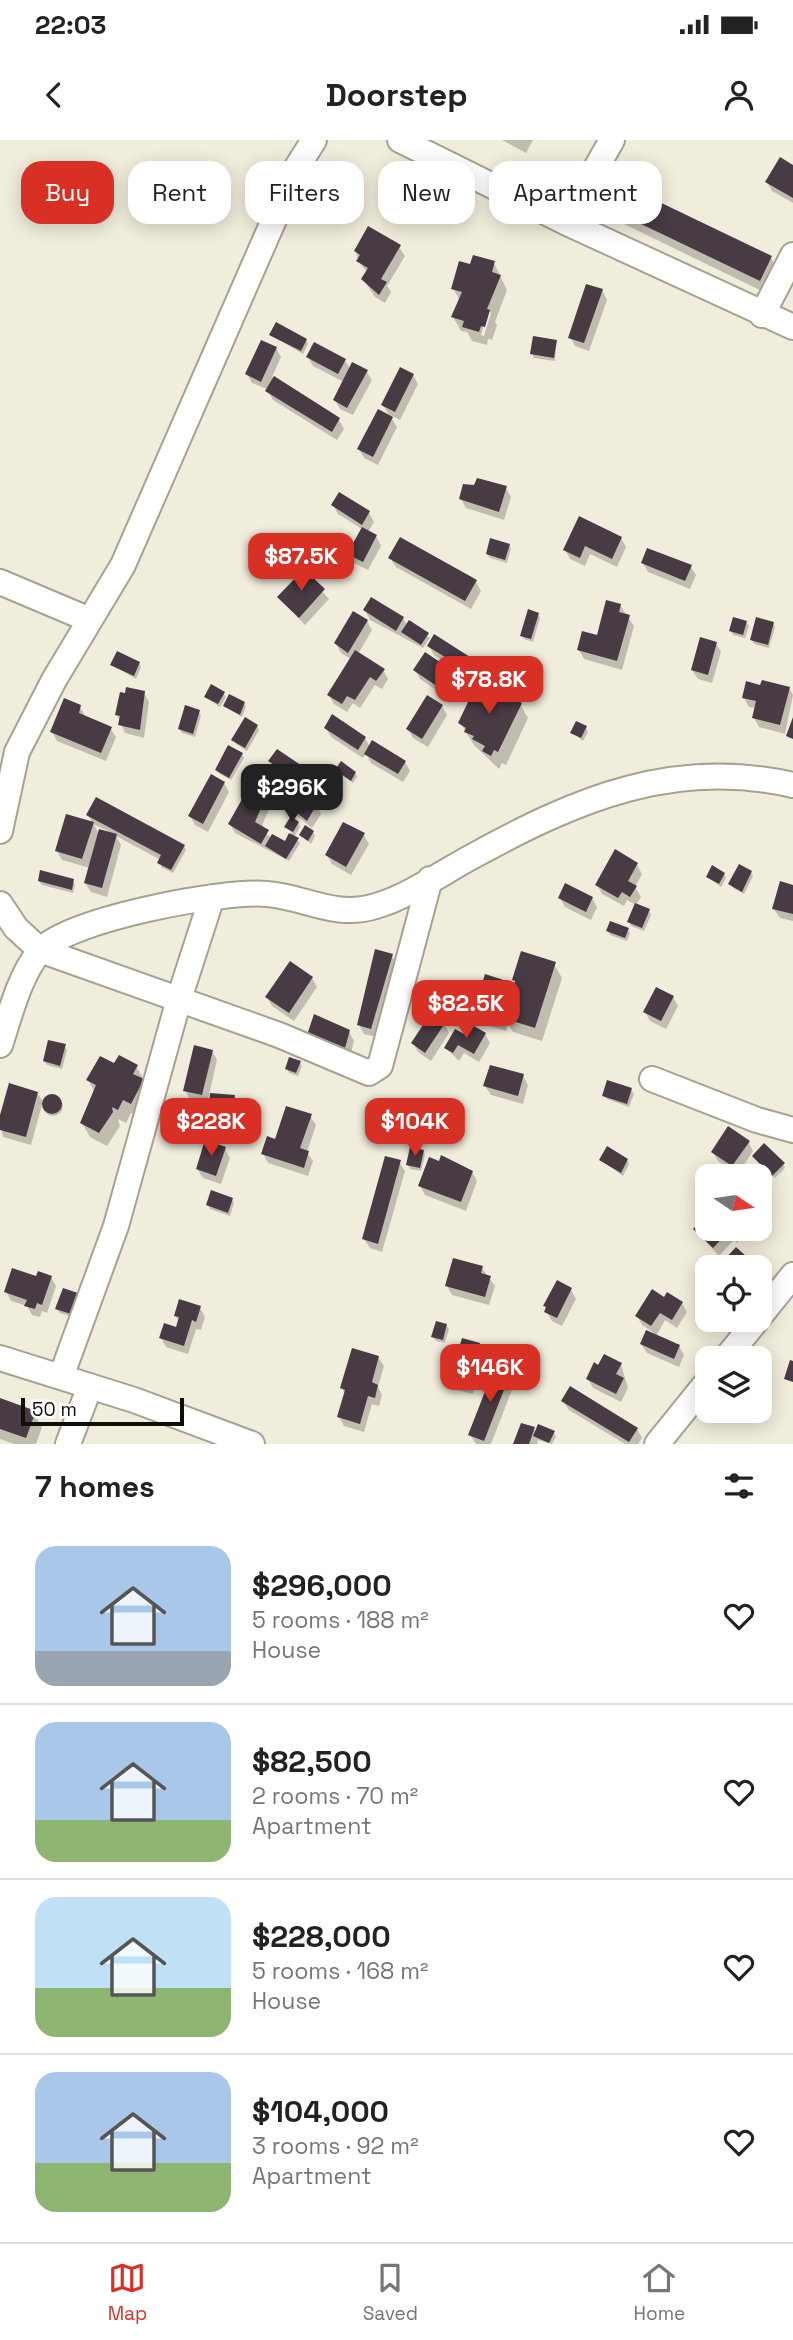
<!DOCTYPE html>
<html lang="en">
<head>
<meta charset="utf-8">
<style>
	:root { --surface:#fff; --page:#f6f6f6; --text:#222; --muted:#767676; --line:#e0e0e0; --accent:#d93025 }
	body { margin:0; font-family:"Space Grotesk",sans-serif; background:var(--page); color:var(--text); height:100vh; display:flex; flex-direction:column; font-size:26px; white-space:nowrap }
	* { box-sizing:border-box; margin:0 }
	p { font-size:23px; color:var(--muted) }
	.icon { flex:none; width:38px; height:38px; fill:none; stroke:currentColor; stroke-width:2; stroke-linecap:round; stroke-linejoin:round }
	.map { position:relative; height:1304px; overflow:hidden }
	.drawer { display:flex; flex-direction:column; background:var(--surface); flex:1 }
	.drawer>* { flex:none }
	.guide { position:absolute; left:21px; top:21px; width:752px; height:63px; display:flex; gap:14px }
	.needle { width:46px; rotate:103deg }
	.tools { position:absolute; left:695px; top:1024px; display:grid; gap:14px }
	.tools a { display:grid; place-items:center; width:77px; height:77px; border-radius:14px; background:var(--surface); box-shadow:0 4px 18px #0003; font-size:35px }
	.scale { position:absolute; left:21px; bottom:18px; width:163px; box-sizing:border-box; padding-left:7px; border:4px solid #0f0e08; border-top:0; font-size:19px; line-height:24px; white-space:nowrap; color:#0f0e08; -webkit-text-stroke:5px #fff; paint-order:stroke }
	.price { position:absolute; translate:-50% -60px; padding:0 16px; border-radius:14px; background:var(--accent); color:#fff; font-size:23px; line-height:46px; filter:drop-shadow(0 2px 4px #0008) }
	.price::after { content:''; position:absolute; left:50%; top:42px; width:21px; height:16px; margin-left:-10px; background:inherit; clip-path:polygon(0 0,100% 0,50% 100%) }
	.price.current { background:#222; color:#fff }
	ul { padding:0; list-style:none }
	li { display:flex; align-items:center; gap:21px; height:175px; padding:0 35px }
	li+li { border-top:2px solid var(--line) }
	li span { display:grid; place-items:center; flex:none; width:196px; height:140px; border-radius:21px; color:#555 }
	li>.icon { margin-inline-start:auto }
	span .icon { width:84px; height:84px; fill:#fffc; stroke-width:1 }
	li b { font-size:30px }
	h2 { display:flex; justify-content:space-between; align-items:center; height:84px; padding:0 35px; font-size:30px }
	.pill { padding:0 24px; border-radius:21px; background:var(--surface); box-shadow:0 4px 18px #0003; font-size:24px; line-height:63px }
	.pill.current { background:var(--accent); color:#fff }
	.status { display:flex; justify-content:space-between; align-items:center; height:49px; padding:0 35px; background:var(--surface); direction:ltr }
	.status svg { height:19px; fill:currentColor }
	header { display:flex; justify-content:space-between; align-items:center; height:91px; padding:0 35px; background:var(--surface); font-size:32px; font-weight:700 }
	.dock { display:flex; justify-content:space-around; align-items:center; height:98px; border-top:2px solid var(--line); background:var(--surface); font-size:19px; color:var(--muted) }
	.dock a { display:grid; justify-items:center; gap:4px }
	.dock .current { color:var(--accent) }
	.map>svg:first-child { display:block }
	.shadow { fill:#0003; fill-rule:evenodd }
	.building { fill:#493b44 }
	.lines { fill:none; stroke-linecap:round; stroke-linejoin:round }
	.minor-casing { stroke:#a6a291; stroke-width:28 }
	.minor { stroke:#fff; stroke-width:24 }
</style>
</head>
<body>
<div class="status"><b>22:03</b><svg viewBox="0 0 49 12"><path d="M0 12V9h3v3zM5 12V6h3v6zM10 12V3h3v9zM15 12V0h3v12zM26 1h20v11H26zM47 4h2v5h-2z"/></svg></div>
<header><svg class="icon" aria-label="back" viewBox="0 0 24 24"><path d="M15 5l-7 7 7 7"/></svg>Doorstep<svg class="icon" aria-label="person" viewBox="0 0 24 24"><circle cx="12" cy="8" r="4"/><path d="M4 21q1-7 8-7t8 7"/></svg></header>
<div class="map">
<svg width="793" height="1304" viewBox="0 0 793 1304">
	<rect width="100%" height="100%" fill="#f1eddc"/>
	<!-- shadow -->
	<path class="shadow" d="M502,0h31l-7,13z
		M793,27v36l-21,-12 -5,-9z
		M616,71l155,47 8,13 -11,23 -144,-70z
		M399,107l6,9 -18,30 4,6 -6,11 -10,-6 -12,-18 4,-7 -9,-11 -2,-10z
		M494,123l13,27 -12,32 2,3 -5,15 -4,-1 -1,6 -15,-4 -5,-9 -6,-1 -8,-14 7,-16 -7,-13 18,-22zM488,170l3,3 -7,23 -3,-1z
		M602,150l5,10 -18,51 -14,-5 -5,-9z
		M271,195l35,5 2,4 -5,10z
		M556,202l-1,19 -21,-3 -2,-4z
		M276,208l5,9 -9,20 67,43 5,9 -7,11 -64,-40 -6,-11 -15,-6 -5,-9z
		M308,217l37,3 5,9 16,2 6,9 -19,35 -13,-6 -5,-9 9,-18 -31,-16z
		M413,235l5,9 -18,36 -10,-5 7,12 -19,38 -14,-7 -5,-9 31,-32 -7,-12z
		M506,348l5,9 -7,23 -38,-12 -5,-9z
		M333,365l36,8 5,9 -6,10 8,4 5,10 -13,24 -14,-7 -5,-9 13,-25 -24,-15z
		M621,398l5,9 -9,20 -27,-13 -5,12 -15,-7 -5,-9z
		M509,405l2,4 -4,14 -17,-5 -3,-4z
		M390,418l86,24 5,9 -10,18 -75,-42z
		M643,423l47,3 6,9 -6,14 -42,-17z
		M304,431l25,28 -24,26 -26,-27z
		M620,465l14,21 -12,44 -38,-11 -5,-9 19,-12z
		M365,470l38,8 4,7 23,13 -7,10 -53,-28z
		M538,474l2,4 -7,24 -9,-3 -3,-4z
		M367,481l5,9 -14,24 25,16 5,9 -6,10 -7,-4 -15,23 -7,-5 -6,9 -13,-8 -5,-9 22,-36 -10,-6 -5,-9z
		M746,482l3,4 -4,12 -12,-3 -2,-4z
		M773,483l2,4 -6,21 -15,-4 -2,-4z
		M716,503l5,9 -9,31 -14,-4 -6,-9z
		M429,506l40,12 5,9 -5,9 -35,-21z
		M139,523l2,4 -5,12 -24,-14z
		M415,530l43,6 5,9 -11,16 -32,-22z
		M762,547l27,1 4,7 -8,39 -26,-7 -5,-9 2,-10 -7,-1 -5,-9z
		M498,548l8,12 14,4 8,14 -22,47 -4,-2 -3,6 -25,-24 -14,-22z
		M144,553l5,9 -5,36 -19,-5 -8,-19 9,-18z
		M223,553l3,4 -6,10 -14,-10z
		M244,563l2,4 -4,10 -17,-11z
		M442,566l5,9 -19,32 -15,-9 -5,-9z
		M80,567l5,9 25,12 6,9 -10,24 -49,-20 -5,-9z
		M199,572l2,4 -6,21 -13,-4 -3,-4z
		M257,586l2,4 -12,21 -11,-7 -3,-4z
		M326,588l39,10 5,9 35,15 5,9 -7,11 -32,-19 -5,-9 -3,4 -32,-21z
		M586,588l2,4 -5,9 -11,-9z
		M277,612l48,31 5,9 -11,18 2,4 -9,14 -27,-22 -5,-9 4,-7 -4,-6 5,-7 -15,-16z
		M242,614l2,4 -13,22 -12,-7 -2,-3z
		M337,630l18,3 2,4 -4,6z
		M272,639l6,9 -17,40 10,10 14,6 7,-11 -6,-6 12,-4 2,4 -6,10 6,6 -11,18 -54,-28 -5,-9z
		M224,643l5,9 -21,40 -13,-7 -5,-9z
		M88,675l96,31 2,4 -13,23 -12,-6v-7l-45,-24 5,9 -14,52 -16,-5 -6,-9 5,-15 -28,-8 -5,-9 36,-28 6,11 11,-2 -17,-8z
		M313,692l2,4 -4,8 -10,-9z
		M363,694l6,10 -18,31 -19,-11 -5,-9z
		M637,725l5,9 -7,13 6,10 -5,8 -9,-5 -3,6 -22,-12 -5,-9z
		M751,732l2,4 -9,18 -11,-6 -3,-4z
		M724,734l2,4 -5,9 -13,-10z
		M39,741h34l2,4 -2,8 -31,-8z
		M793,746v35l-13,-3 -6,-9z
		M560,758h32l5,9 -6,13 -26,-13z
		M649,771l2,4 -7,16 -13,-5 -2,-4z
		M627,789l3,4 -3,8 -17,-6 -2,-4z
		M391,815l6,9 -21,73 -12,-3 -5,-9z
		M554,824l8,14 -20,63 -29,-9 -5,-9 -2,8 -23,-7 -7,-14 33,-27 5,9z
		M312,838l5,9 -23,34 -22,-15 -5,-9z
		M465,856l2,4 -13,21 -13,-8 -3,-4z
		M673,857l5,9 -12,23 -16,-8 -5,-9z
		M444,884l5,9 -18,28 -13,-9 -5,-9z
		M349,892l5,9 -4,15 -36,-12z
		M485,894l5,9 -11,19 -15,-9 -5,8 -13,-13 21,-10z
		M64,906l3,4 -5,19 -15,-4 -3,-4z
		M212,911l5,9 -10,44 -17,-4 -5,-10z
		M299,922l3,4 -4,10 -9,-3 -2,-4z
		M115,925l21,1 8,14 -5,37 -8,-4 -5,10 -8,-4 2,7 -13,20 -17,-9 -8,-14 13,-31 -7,-12z
		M523,936l5,9 -5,19 -32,-9 -6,-9z
		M631,950l3,4 -5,13 -22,-8 -3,-4z
		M37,953l6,8 -12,44 -28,-8 -3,-15z
		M43 966a10 10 0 1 1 20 0a10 10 0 1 1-20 0Z
		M234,957l5,9 -2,26 -23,-1 -5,-9z
		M310,976l6,9 -9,27 6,9 -5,15 -40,-13 -5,-9z
		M748,1002l5,9 -15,23 -20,-13 -5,-9z
		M225,1009l5,9 -9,26 -18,-6 -6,-9z
		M423,1011l2,4 -4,16 -11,-2 -2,-4z
		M601,1020h26l2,4 -6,12z
		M756,1020l27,4 2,4 -10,10z
		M399,1022l6,9 -23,81 -12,-4 -6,-9z
		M472,1032l5,9 -11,30 -41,-16 -5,-9z
		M232,1059l2,4 -4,13 -20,-7 -2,-4z
		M707,1074v14h30l5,9 -5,6 -3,-3 -15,16 -24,-27z
		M482,1128l13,18 -6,19 -37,-10 -5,-9z
		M760,1130l7,11 -7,9z
		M51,1137l5,9 -9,27 -5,-2 -2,6 -8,-2 -5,-9 -16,-5 -5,-9 31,-13z
		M571,1150l5,9 -14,27 -10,-5 -6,-10z
		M76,1154l3,4 -7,19 -12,-4 -3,-4z
		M665,1159l17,4 5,9 -10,16 -12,-8 -9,16 23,10 5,9 -5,12 -32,-14 -6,-9 13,-11 -12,-8 -5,-9z
		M200,1168l5,9 -4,13 -5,-1 -8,25 -22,-7 -5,-9 16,-9 2,-7 -4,-7z
		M446,1185l3,4 -4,14 -9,-2 -3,-4z
		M479,1204l5,9 -11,41 -16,-4 -5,-9z
		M378,1217l6,9 -6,21 4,8 -3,11 -7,-2 -8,28 -20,-6 -5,-9 6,-23 -3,-6z
		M621,1224l7,24 -7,14 -28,-14 -5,-9 11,-12z
		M510,1233l5,9 -24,62h-15l-6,-9z
		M0,1260l34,13 8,14 -6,17h-22l-14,-5z
		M563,1261l74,28 5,9 -4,6h-13l-56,-34z
		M760,1267l8,7 -4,8 -20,-12h16z
		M534,1289l2,4h18l2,4 -4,7 -14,-4 -1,4h-22z"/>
	<!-- building -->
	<path class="building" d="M780,17l13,8v33l-28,-16z
		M626,46l146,70 -12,25 -146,-70z
		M368,86l33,19 -20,34 6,3 -8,13 -18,-16 7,-11 -12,-7 4,-6 -6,-4z
		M473,115l22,6 -3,11 9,3 -14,34 3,1 -5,17 -4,-1 -2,6 -17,-5 2,-6 -13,-4 11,-25 -11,-3 8,-28 11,3z
		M586,144l17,5 -19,54 -16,-5z
		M276,182l31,17 -6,12 -32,-16z
		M533,196l24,4 -3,18 -24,-4z
		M261,200l16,7 -16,35 -16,-8z
		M314,202l32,17 -8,15 -32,-17z
		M352,222l16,8 -21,38 -14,-8z
		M400,227l14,7 -19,38 -14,-7z
		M274,236l66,42 -8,14 -67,-41z
		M378,269l15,8 -20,40 -16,-8z
		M477,338l30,8 -8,26 -40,-13 4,-15 11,1z
		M339,352l31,19 -8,14 -31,-20z
		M579,376l43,21 -10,22 -27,-13 -5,12 -17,-8z
		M362,387l15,8 -14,27 -16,-8z
		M400,397l77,43 -12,21 -77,-43z
		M490,398l20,6 -5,16 -19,-6z
		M647,408l45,17 -7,16 -44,-18z
		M304,429l21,20 -26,29 -22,-21z
		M371,457l33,20 -8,14 -33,-21z
		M606,460l15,4 -2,8 11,3 -13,46 -40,-11 5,-19 15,4z
		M528,469l11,4 -8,26 -11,-3z
		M353,471l15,9 -20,33 -14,-10z
		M733,477l14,4 -4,14 -14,-4z
		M756,477l18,5 -6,23 -18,-5z
		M409,480l20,13 -8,12 -20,-13z
		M434,494l36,23 -7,11 -36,-22z
		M700,497l17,5 -9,33 -17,-5z
		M355,510l30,19 -9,12 -6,-4 -15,23 -8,-4 -5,8 -15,-9z
		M117,511l23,11 -6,14 -24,-11z
		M425,512l34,23 -12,18 -34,-23z
		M480,537l20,9 -5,11 8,4 3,-6 16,8 -24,49 -4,-2 -3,6 -9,-5 3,-5 -13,-7 2,-3 -10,-4 2,-4 -8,-5z
		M762,540l28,7 -10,38 -28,-7 4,-17 -14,-3 4,-17 14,4z
		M211,544l14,8 -7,12 -14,-7z
		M126,547l19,4 -5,39 -22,-5 2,-9 -5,-1 5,-23 5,1z
		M229,554l16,8 -5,13 -17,-9z
		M427,555l16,10 -21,34 -16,-10z
		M64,558l17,7 -2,8 33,14 -11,26 -51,-21z
		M185,565l15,5 -7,24 -15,-5z
		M332,574l34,23 -8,13 -34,-22z
		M245,577l13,8 -13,23 -14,-8z
		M793,577v22l-7,-3z
		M576,581l11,5 -6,12 -11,-5z
		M372,600l34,21 -8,13 -34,-20z
		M228,605l15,8 -14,25 -14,-8z
		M277,609l49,33 -13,19 4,3 -10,17 -29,-24 6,-10 -6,-4 10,-14 -6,-3 -2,3 -12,-8z
		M341,621l15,11 -5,9 -16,-11z
		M259,629l15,9 -19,44 14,8 -8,14 -33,-20z
		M211,634l14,8 -22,42 -15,-8z
		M96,657l89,48 -14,25 -14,-7 4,-8 -75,-40z
		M66,674l28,8 -12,37 -27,-8z
		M291,676l8,6 -6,10 -9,-5z
		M343,682l22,11 -19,34 -21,-12z
		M305,685l9,6 -6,10 -9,-6z
		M99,689l18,5 -15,54 -18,-5z
		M289,693l10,5 -13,21 -21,-13 7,-12 13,7z
		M615,709l23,14 -10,18 9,5 -7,11 -8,-5 -4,6 -23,-13z
		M739,724l13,7 -10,21 -14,-8z
		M712,725l13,8 -6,11 -13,-7z
		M40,730l34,9 -2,11 -34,-9z
		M780,741l13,4v29l-21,-5z
		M565,743l28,14 -7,15 -28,-14z
		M635,763l15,6 -8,19 -15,-6z
		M610,781l19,7 -4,10 -19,-7z
		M375,809l18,5 -22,75 -14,-4z
		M521,811l35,11 -21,66 -32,-10 8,-25 -5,-1 -8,26 -24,-8 11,-36 25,8 -1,4 4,1 2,-6 -3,-1z
		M290,821l23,16 -24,36 -24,-16z
		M451,845l15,10 -15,23 -15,-9z
		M656,847l18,9 -13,25 -18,-9z
		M431,873l14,10 -20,30 -14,-10z
		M314,874l36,16 -5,18 -38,-13z
		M472,885l14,8 -12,21 -16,-9 -5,8 -9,-5 11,-19 11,6z
		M48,900l18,4 -6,22 -17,-5z
		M194,905l19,5 -11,45 -19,-4z
		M119,915l19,10 -5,9 11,5 -13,25 -8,-4 -5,10 -6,-3 1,5 -14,21 -19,-10 16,-38 -10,-5 14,-24 14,7z
		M289,917l12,4 -5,12 -11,-4z
		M490,925l34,9 -6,22 -35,-10z
		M607,940l25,8 -5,16 -25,-8z
		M9,943l29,9 -12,45 -26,-7v-15z
		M210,953l25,2 -3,29 -24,-2z
		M42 964a10 10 0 1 1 20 0a10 10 0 1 1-20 0Z
		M286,966l26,8 -12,34 9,3 -5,17 -43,-14 6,-18 8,3z
		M728,986l22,15 -18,25 -21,-14z
		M205,1000l21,7 -10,29 -20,-7z
		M764,1003l21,20 -13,13 -20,-20z
		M607,1006l21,13 -7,14 -22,-13z
		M410,1007l14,3 -4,18 -14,-3z
		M441,1015l32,16 -12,31 -43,-16 11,-29 10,4z
		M385,1016l16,4 -23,84 -16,-5z
		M211,1050l22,8 -5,15 -22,-8z
		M707,1074v14h30l-6,7 -3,-3 -15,16 -20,-19z
		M736,1107l22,20h-29l-6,-6z
		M453,1118l30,8 -2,7 10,3 -6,21 -40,-11z
		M12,1128l24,8 2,-5 14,5 -10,29 -5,-2 -2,6 -11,-3 3,-6 -23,-8z
		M557,1140l15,8 -15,30 -13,-6 2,-5 -3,-1z
		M63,1148l15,5 -7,21 -16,-5z
		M652,1149l12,8 3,-5 16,10 -11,18 -12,-7 -9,13 -16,-10z
		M179,1159l22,7 -5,16 -4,-2 -8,26 -25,-8 5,-15 12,4 3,-10 -5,-1z
		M436,1181l11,3 -4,16 -12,-3z
		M646,1190l34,15 -6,14 -34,-15z
		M462,1198l18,5 -12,43 -18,-5z
		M352,1208l27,8 -7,26 6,3 -3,13 -7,-2 -8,28 -23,-7 8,-27 -5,-2z
		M604,1214l18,9 -6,11 8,4 -8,16 -30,-15 8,-17 4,3z
		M790,1220l3,1v21l-9,-3z
		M495,1226l16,6 -27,69 -16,-6z
		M570,1246l68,42 -9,14 -68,-41z
		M0,1258l36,13 -10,27 -26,-9z
		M760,1265l7,4 -5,10 -18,-9h16z
		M521,1283l14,4 -6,17h-16z
		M538,1284l17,7 -6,12 -16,-7z"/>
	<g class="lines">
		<defs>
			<path id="minor" d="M400,0l165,82 228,105
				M565,82l47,-82
				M762,175l31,-60
				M0,442l90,38
				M0,691l17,-79 37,-72 69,-115 174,-398 17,-27
				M0,764l16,24 24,22 239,85 90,38 11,-7 50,-187
				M0,905c10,-30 19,-68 39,-93 28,-33 185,-62 228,-58 39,3 68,25 109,12 34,-10 67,-34 99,-51 102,-56 199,-97 318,-70
				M652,939l105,41 36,10
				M760,1176l33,-41
				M0,1218l134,42 118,44
				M726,1218l31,-38
				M61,1237l55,-151 63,-227 33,-102
				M68,1304l22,-58
				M657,1304l50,-62"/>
		</defs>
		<!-- minor casing -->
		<use href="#minor" class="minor-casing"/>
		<!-- minor -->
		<use href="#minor" class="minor"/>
	</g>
</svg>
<div class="tools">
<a><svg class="needle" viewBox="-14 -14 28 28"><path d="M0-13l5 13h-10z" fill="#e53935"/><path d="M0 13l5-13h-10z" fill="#767676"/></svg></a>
<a><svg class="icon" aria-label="locate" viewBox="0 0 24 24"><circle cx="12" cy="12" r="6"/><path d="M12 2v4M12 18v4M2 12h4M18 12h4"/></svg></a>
<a><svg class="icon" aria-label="layers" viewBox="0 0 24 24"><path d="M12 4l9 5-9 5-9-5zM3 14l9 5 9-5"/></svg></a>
</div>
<div class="scale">50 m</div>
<b class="price" style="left:301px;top:453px">$87.5K</b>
<b class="price" style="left:489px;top:576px">$78.8K</b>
<b class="price current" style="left:292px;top:684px">$296K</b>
<b class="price" style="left:466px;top:900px">$82.5K</b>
<b class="price" style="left:211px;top:1018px">$228K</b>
<b class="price" style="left:415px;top:1018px">$104K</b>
<b class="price" style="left:490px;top:1264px">$146K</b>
<div class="guide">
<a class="pill current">Buy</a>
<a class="pill">Rent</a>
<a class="pill">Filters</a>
<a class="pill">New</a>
<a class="pill">Apartment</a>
</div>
</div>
<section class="drawer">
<h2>7 homes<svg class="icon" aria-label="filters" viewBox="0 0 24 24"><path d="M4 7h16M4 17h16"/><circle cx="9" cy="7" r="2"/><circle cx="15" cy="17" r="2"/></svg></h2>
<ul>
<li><span style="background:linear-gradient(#a9c7e8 75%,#9aa5b1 0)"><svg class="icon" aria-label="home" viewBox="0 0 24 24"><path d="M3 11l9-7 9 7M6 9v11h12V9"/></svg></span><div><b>$296,000</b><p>5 rooms · 188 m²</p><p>House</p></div><svg class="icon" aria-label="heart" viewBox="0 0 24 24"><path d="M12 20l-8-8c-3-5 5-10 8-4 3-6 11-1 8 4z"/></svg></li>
<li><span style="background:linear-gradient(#a9c7e8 70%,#8fb573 0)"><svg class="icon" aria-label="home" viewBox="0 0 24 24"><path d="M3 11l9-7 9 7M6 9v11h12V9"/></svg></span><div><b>$82,500</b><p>2 rooms · 70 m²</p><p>Apartment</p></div><svg class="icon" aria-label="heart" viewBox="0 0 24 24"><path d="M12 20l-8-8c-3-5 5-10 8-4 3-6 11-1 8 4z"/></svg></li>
<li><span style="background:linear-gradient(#bfe0f5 65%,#8fb573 0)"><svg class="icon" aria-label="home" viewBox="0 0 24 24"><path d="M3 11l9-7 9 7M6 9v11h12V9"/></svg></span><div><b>$228,000</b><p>5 rooms · 168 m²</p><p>House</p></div><svg class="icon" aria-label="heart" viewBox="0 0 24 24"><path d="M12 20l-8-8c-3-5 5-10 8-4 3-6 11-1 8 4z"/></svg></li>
<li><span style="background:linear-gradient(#a9c7e8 65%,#8fb573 0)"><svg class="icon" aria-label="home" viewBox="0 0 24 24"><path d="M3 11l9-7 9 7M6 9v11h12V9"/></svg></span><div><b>$104,000</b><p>3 rooms · 92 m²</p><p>Apartment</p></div><svg class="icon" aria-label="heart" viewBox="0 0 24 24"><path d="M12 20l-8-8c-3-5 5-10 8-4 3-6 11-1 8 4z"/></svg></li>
</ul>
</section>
<nav class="dock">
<a class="current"><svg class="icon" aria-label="map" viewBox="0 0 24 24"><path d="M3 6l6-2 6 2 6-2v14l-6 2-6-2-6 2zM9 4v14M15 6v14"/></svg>Map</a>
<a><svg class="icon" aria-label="saved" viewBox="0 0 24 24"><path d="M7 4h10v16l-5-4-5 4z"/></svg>Saved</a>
<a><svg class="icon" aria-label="home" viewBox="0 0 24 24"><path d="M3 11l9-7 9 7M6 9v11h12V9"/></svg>Home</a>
</nav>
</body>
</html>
